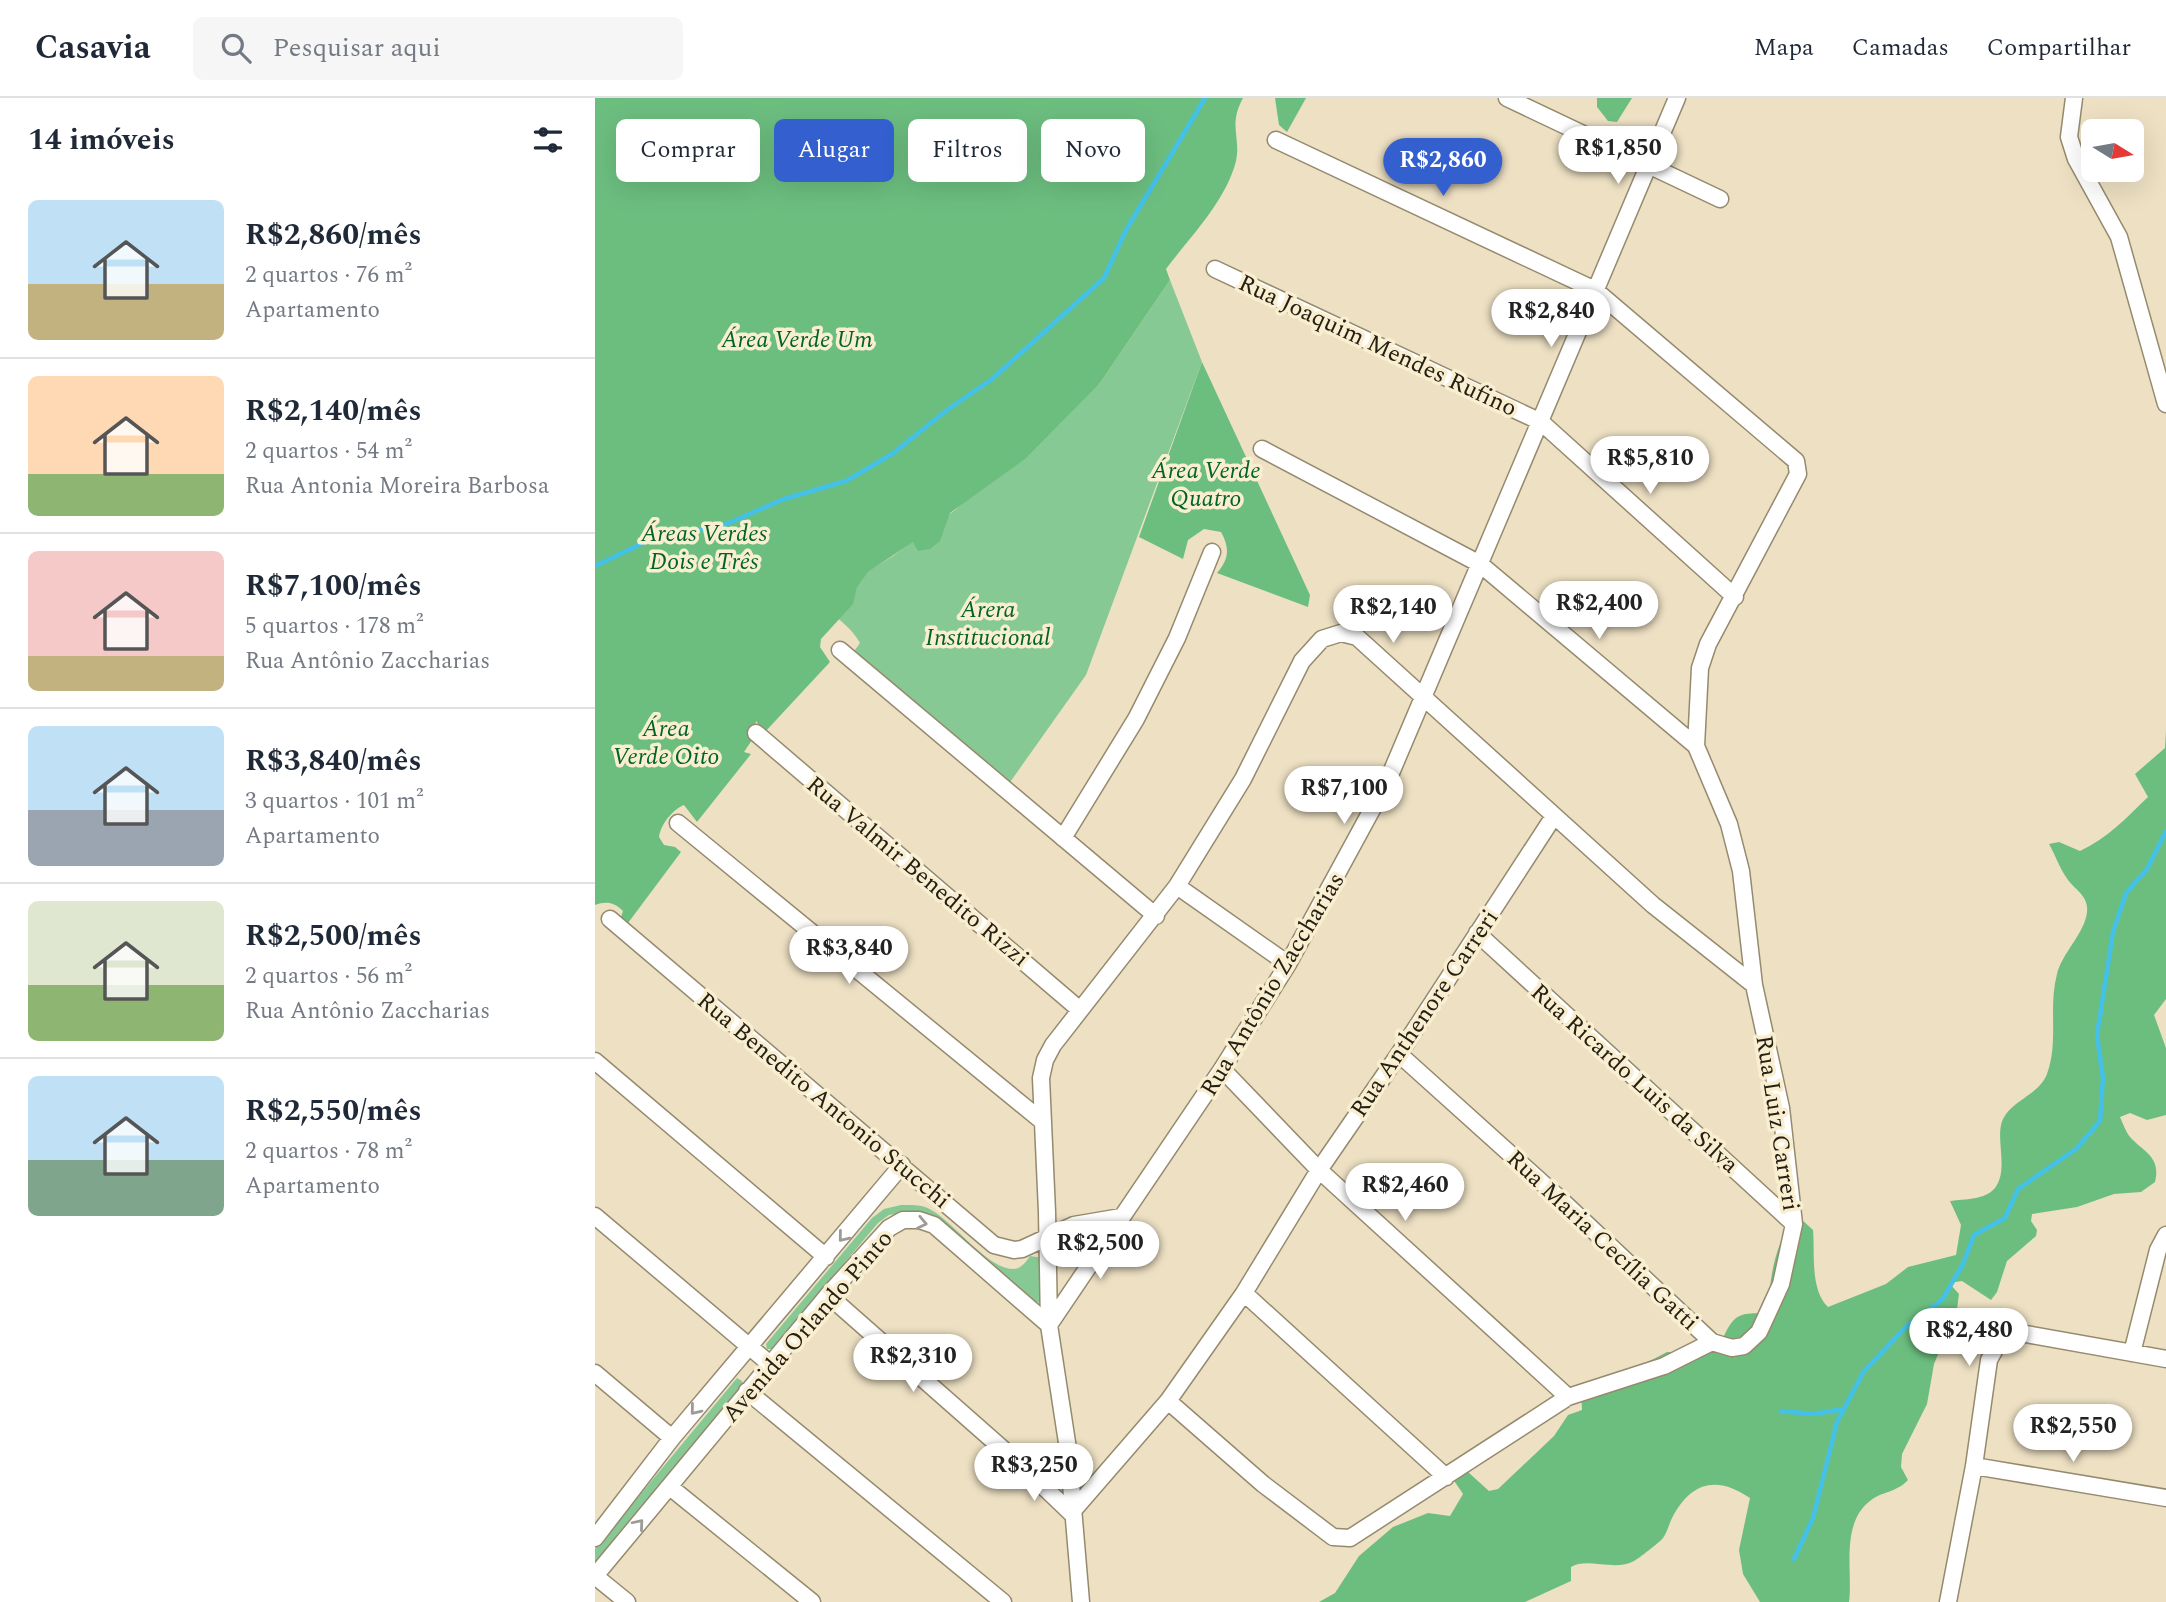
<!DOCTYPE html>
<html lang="pt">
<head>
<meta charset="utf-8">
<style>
	:root { --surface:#fff; --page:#f6f6f7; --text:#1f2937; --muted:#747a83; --line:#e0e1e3; --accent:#335fcf }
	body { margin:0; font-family:Spectral,serif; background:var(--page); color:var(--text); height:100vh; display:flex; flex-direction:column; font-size:26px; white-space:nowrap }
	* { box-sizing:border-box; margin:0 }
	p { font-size:23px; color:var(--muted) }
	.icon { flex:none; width:38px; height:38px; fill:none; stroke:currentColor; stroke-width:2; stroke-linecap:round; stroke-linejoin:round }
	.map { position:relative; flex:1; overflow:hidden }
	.drawer { display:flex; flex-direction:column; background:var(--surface); width:595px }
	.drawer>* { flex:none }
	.hud { position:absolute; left:21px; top:21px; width:665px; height:63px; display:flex; gap:14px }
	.needle { width:46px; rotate:101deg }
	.fabs { position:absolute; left:1486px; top:21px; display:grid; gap:14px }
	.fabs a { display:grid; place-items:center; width:63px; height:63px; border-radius:10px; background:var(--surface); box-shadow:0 7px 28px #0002; font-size:35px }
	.price { position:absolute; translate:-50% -60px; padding:0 16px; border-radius:24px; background:#fff; color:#222; font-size:23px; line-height:46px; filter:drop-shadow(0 2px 4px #0008) }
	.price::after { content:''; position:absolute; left:50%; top:42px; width:21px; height:16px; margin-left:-10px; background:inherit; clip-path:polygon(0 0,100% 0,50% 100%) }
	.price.active { background:var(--accent); color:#fff }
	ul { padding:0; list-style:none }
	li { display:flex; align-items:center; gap:21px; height:175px; padding:0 28px }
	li+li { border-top:2px solid var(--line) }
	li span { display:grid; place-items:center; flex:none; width:196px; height:140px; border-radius:10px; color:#555 }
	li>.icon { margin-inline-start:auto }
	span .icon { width:84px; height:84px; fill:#fffc; stroke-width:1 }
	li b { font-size:30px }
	h2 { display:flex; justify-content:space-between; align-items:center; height:84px; padding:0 28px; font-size:30px }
	.tag { padding:0 24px; border-radius:10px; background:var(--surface); box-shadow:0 7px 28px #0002; font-size:24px; line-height:63px }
	.tag.active { background:var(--accent); color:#fff }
	header { display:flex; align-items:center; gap:42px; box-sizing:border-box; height:98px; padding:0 35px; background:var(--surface); border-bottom:2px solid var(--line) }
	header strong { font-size:33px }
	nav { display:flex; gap:38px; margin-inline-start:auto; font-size:24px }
	.search { width:490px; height:63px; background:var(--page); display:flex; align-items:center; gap:18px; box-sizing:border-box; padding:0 24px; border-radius:10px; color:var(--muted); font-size:26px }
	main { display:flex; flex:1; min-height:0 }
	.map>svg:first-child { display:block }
	.green { fill:#87c994 }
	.forest { fill:#6cbe7f }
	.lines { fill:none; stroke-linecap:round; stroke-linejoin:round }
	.stream { stroke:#44c1e9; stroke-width:4.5 }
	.minor-casing { stroke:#958a6e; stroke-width:19 }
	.minor { stroke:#fff; stroke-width:16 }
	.oneway { stroke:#9d9b96 }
	.labels { text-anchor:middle; stroke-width:7; stroke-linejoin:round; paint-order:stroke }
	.park-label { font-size:24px; font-style:italic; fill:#00632a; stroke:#faeed0 }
	.street-label { font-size:24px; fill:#252015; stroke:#faeed0 }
</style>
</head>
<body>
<header>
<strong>Casavia</strong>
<div class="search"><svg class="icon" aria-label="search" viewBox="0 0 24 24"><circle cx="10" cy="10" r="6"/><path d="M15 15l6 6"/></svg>Pesquisar aqui</div>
<nav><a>Mapa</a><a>Camadas</a><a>Compartilhar</a></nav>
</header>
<main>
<section class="drawer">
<h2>14 imóveis<svg class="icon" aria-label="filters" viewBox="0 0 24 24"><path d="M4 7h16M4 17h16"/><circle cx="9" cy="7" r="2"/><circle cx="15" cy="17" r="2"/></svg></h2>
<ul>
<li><span style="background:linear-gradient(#bfe0f5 60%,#c2b280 0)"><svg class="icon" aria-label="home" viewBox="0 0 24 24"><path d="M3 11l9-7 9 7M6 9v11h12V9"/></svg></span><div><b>R$2,860/mês</b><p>2 quartos · 76 m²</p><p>Apartamento</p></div></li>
<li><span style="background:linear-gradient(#ffd9b3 70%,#8fb573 0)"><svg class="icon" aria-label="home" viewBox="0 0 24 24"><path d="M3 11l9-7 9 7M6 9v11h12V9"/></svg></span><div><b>R$2,140/mês</b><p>2 quartos · 54 m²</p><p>Rua Antonia Moreira Barbosa</p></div></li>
<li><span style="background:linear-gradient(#f6c9c9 75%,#c2b280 0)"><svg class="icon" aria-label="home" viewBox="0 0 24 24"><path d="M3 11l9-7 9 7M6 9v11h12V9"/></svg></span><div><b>R$7,100/mês</b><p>5 quartos · 178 m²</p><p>Rua Antônio Zaccharias</p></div></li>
<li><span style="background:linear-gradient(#bfe0f5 60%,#9aa5b1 0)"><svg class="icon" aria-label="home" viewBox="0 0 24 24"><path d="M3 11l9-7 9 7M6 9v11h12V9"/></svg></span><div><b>R$3,840/mês</b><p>3 quartos · 101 m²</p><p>Apartamento</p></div></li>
<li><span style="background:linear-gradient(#dfe7d0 60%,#8fb573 0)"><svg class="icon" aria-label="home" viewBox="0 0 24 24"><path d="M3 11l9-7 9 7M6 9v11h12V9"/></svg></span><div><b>R$2,500/mês</b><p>2 quartos · 56 m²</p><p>Rua Antônio Zaccharias</p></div></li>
<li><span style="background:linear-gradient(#bfe0f5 60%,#7fa58c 0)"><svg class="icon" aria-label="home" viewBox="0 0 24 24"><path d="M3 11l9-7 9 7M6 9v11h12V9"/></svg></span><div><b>R$2,550/mês</b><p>2 quartos · 78 m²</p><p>Apartamento</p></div></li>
</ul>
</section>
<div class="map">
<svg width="1571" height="1504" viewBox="0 0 1571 1504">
	<rect width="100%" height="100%" fill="#ede0c3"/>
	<!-- green -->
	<path class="green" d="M575,182l32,82 -116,313 -78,110 -156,-131 8,-11c-9,-17 -28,-28 -41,-41l74,-46 62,-46 145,-127z
		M306,1107c12,0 22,-1 32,6 22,13 55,58 80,58 8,0 13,-7 17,-13l13,2 4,47 -17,-5 -128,-87 -13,2 -11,8 -106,126h-5l-1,-5 106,-126 12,-9z
		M142,1280l5,3 1,5 -148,176v-13z"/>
	<!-- forest -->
	<path class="forest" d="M0,0h648c-15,27 -2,39 -7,63 -10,40 -46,76 -70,108l4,11 -70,103 -75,76 -75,54 -10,28 -10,8 -12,2 -5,-9 -45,30 -11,15 -4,17 -32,35 -1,8 10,15 -66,71 -8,-12 -4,19 -8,12 7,2 -54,68 -13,-17c-12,5 -23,19 -25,32l5,8 11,2 6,5 -53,71 -7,-6 2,-6c-9,-9 -17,-10 -28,-6z
		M680,0h31l-19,34 -8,-7z
		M1002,0h35l-15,24 -9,-1 -11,-14z
		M607,264l108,233 -2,12 -91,-34c12,-14 13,-25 4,-41l-17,-3 -16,11 -5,19 -44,-22z
		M1571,632v269l-12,16 12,33v67l-19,5 -17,-7 -10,4c3,7 6,15 10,20 15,16 31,20 25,45l-14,10 -27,2 -37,13 -45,7 -1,7 6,9 -1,6 -29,25 -10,31 -6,8 -29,-19 -13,2 10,11 -2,15 -23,55 -7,40 -25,50 -1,13 7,13c-12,13 -26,11 -38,21 -30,23 -17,71 -21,101h-89l-17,-28 -4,-24 11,-52c-34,-23 -59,-16 -78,20 -3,6 -5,15 -9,20 -3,4 -25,21 -29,23 -19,11 -47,-4 -63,6v14l-46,21h-206l16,-9 24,-37 34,-29 35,-14 22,3 13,-22 -12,-18 1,-7 16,3 21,19 9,-2 56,-53 14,-21 14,-5 -1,-19 40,-15 46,-24 39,2 13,-6c5,-11 10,-29 23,-33 13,-4 14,2 27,-8 0,-30 7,-62 23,-88h9l12,11c2,24 -3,60 15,77l58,-23 22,-17 48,-12 5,-30 -11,-24c15,-2 35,-1 45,-13 13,-17 2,-45 6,-63 6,-24 37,-28 46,-51 12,-33 1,-66 10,-100 5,-21 28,-41 30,-62 2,-17 -13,-22 -21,-35 -7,-10 -11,-23 -17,-33l10,-2 21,9c28,-13 46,-33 68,-54l-13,-23 30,-26z"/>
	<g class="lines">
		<!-- stream -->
		<path class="stream" d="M0,468l69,-33 53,-5 67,-29 62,-18 46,-27 55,-44 45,-31 112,-101 22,-48 79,-132
			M1186,1313l32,3 31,-5
			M1199,1461l19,-41 24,-96 27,-51 43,-45 35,-26 21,-36 11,-29 31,-17 13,-29 58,-40 24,-28 3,-43 -6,-43 16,-103 13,-39 21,-24 19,-38"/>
		<defs>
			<path id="minor" d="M912,0l213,101
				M1479,0l-5,39 7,22 43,78 47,167
				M620,171l326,153 194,175
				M667,351l218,115 216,182
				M245,552l316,266
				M161,635l324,277
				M83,725l364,298
				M468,740l73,-119 41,-81 35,-86
				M582,788l111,78
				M15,821l384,326 20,5 8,-1 52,-24 47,-8
				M882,835l317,291
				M804,956l160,144 153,144
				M0,963l231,196
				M627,971l97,101 249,227
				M0,1118l175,148
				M649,1195l202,184
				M233,1197l194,171 49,47
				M454,1227l173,-256 66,-105 100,-184 289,-682
				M1537,1255l26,-103 8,-15
				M0,1275l77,65
				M152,1293l256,211
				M573,1303l95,83 70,53 17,1 218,-141 96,-31 48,-24 20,6 12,-2 15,-14 22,-48 13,-60 -13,-116 -27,-123 -13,-114 -12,-47 -33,-78 4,-78 8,-24 90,-170 -2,-13 -201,-171 -319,-150
				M427,1368l46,-17
				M1379,1368l192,32
				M75,1389l142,115
				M476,1415l97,-112 76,-108 75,-123 80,-116 155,-238
				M0,1440l77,-100 230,-273
				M0,1478l233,-281 61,-67 14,-8h16l15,5 115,100
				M0,1478l32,26
				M486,1504l-13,-153 -19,-124 -2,-113 -6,-134 4,-18 8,-15 124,-159 66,-107 59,-118 20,-22 19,-6 16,4 296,268 101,80
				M1353,1504l26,-136 15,-106 12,-22 19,-5 146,26"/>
		</defs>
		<!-- minor casing -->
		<use href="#minor" class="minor-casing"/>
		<!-- minor -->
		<use href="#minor" class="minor"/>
	</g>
	<!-- one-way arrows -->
	<defs><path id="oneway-chevron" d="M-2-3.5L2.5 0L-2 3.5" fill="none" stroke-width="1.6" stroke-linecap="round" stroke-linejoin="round" transform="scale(1.75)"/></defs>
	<g class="oneway">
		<use href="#oneway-chevron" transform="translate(327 1125) rotate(12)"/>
		<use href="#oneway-chevron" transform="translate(248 1139) rotate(129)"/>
		<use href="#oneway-chevron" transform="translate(100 1312) rotate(129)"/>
		<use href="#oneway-chevron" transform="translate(44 1426) rotate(-50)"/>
	</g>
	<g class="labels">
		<!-- park labels -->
		<g class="park-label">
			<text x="202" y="249">Área Verde Um</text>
			<text x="611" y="380">Área Verde<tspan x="611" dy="28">Quatro</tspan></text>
			<text x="109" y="443">Áreas Verdes<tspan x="109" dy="28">Dois e Três</tspan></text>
			<text x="393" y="519">Árera<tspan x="393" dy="28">Institucional</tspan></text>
			<text x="71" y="638">Área<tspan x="71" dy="28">Verde Oito</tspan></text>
		</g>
		<!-- street labels -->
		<g class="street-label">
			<text transform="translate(783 247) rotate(25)" y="8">Rua Joaquim Mendes Rufino</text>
			<text transform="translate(323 773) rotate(40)" y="8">Rua Valmir Benedito Rizzi</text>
			<text transform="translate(677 886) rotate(-59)" y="8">Rua Antônio Zaccharias</text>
			<text transform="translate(829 915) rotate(-56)" y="8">Rua Anthenore Carreri</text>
			<text transform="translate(1040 980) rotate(42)" y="8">Rua Ricardo Luis da Silva</text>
			<text transform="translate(229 1002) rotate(40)" y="8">Rua Benedito Antonio Stucchi</text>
			<text transform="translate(1183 1025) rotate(81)" y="8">Rua Luiz Carreri</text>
			<text transform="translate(1008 1142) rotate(43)" y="8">Rua Maria Cecília Gatti</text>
			<text transform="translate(212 1228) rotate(-49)" y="8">Avenida Orlando Pinto</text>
		</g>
	</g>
</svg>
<div class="fabs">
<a><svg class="needle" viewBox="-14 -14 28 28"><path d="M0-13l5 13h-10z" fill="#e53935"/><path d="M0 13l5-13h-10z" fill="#747a83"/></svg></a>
</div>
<b class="price" style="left:1023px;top:88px">R$1,850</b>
<b class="price active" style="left:848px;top:100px">R$2,860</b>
<b class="price" style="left:956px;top:251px">R$2,840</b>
<b class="price" style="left:1055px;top:398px">R$5,810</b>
<b class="price" style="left:1004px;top:543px">R$2,400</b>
<b class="price" style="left:798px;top:547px">R$2,140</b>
<b class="price" style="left:749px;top:728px">R$7,100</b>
<b class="price" style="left:254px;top:888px">R$3,840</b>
<b class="price" style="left:810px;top:1125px">R$2,460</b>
<b class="price" style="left:505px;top:1183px">R$2,500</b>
<b class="price" style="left:1374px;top:1270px">R$2,480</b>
<b class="price" style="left:318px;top:1296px">R$2,310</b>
<b class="price" style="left:1478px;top:1366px">R$2,550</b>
<b class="price" style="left:439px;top:1405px">R$3,250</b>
<div class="hud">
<a class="tag">Comprar</a>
<a class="tag active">Alugar</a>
<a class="tag">Filtros</a>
<a class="tag">Novo</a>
</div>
</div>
</main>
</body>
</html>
